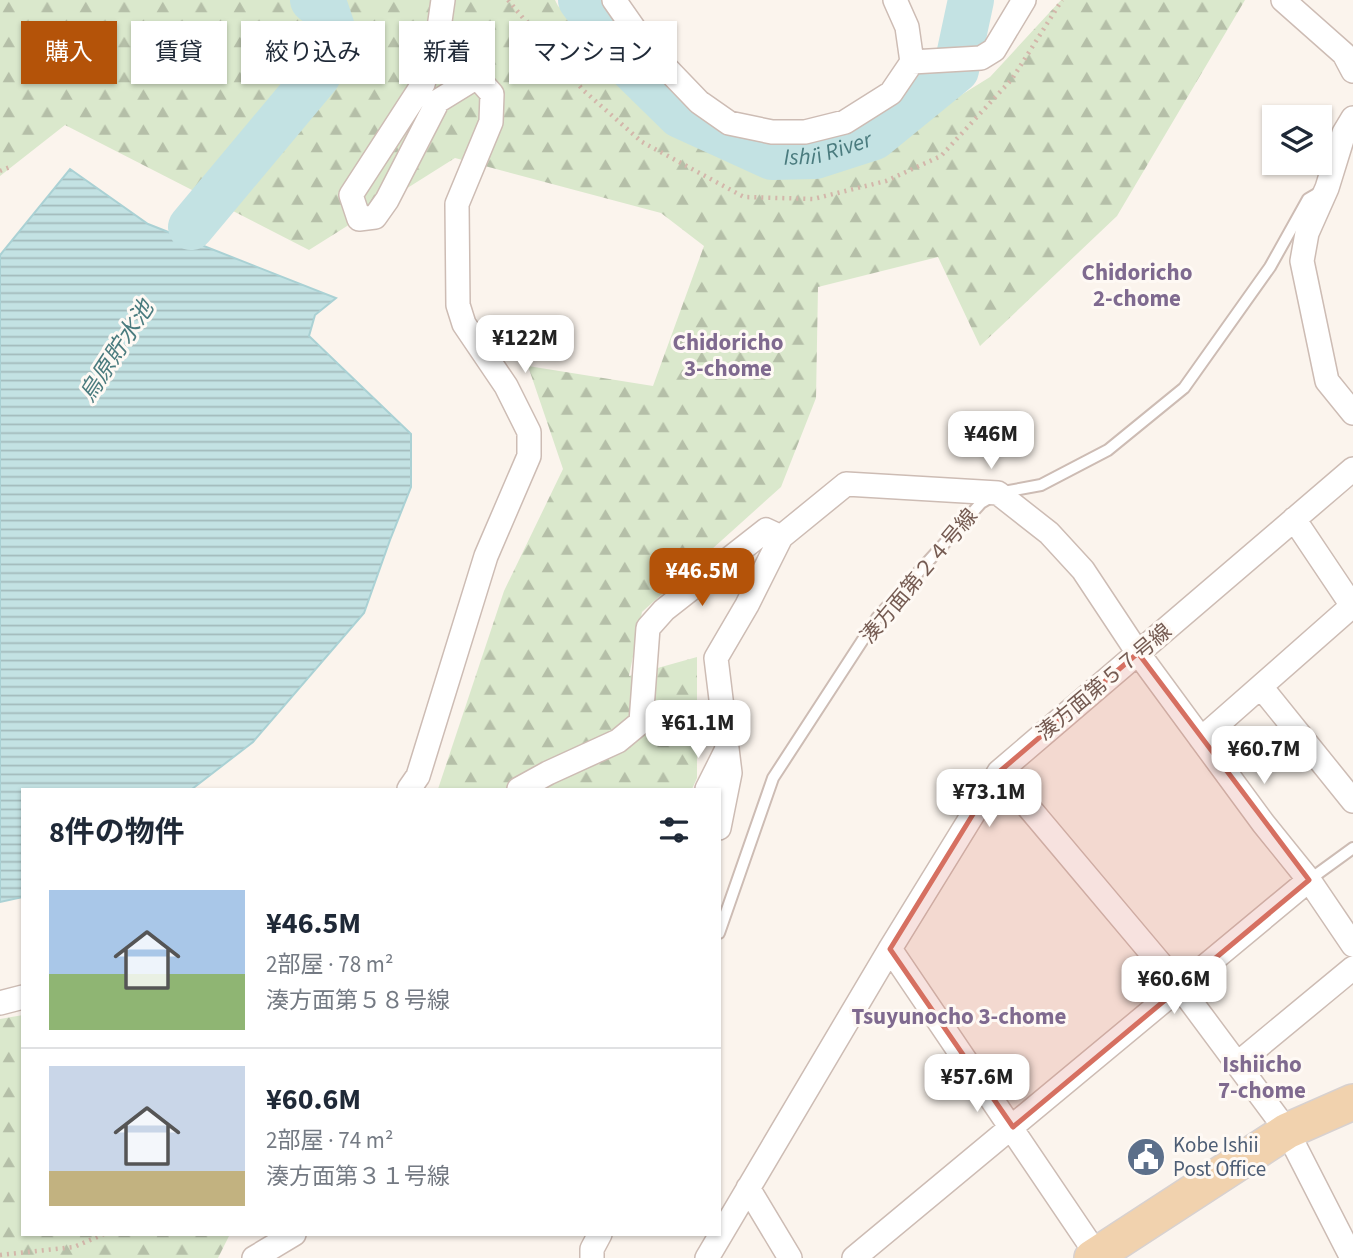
<!DOCTYPE html>
<html lang="ja">
<head>
<meta charset="utf-8">
<style>
	:root { --surface:#fff; --page:#f2f2f3; --text:#1f2937; --muted:#747a83; --line:#e0e1e3; --accent:#b45309 }
	body { margin:0; font-family:"Source Sans 3","Noto Sans JP",sans-serif; background:var(--page); color:var(--text); height:100vh; display:flex; flex-direction:column; font-size:26px; white-space:nowrap }
	* { box-sizing:border-box; margin:0 }
	p { font-size:23px; color:var(--muted) }
	.icon { flex:none; width:38px; height:38px; fill:none; stroke:currentColor; stroke-width:2; stroke-linecap:round; stroke-linejoin:round }
	.map { position:relative; flex:1; overflow:hidden }
	.sheet { position:absolute; left:21px; top:788px; width:700px; height:448px; display:flex; flex-direction:column; background:var(--surface); border-radius:0px; box-shadow:0 2px 5px #0004 }
	.sheet>* { flex:none }
	.banner { position:absolute; left:21px; top:21px; width:700px; height:63px; display:flex; gap:14px }
	.fabs { position:absolute; left:1262px; top:105px; display:grid; gap:14px }
	.fabs a { display:grid; place-items:center; width:70px; height:70px; border-radius:0px; background:var(--surface); box-shadow:0 2px 5px #0004; font-size:35px }
	.price { position:absolute; translate:-50% -60px; padding:0 16px; border-radius:14px; background:#fff; color:#222; font-size:23px; line-height:46px; filter:drop-shadow(0 2px 4px #0008) }
	.price::after { content:''; position:absolute; left:50%; top:42px; width:21px; height:16px; margin-left:-10px; background:inherit; clip-path:polygon(0 0,100% 0,50% 100%) }
	.price.on { background:var(--accent); color:#fff }
	ul { padding:0; list-style:none }
	li { display:flex; align-items:center; gap:21px; height:175px; padding:0 28px }
	li+li { border-top:2px solid var(--line) }
	li span { display:grid; place-items:center; flex:none; width:196px; height:140px; border-radius:0px; color:#555 }
	li>.icon { margin-inline-start:auto }
	span .icon { width:84px; height:84px; fill:#fffc; stroke-width:1 }
	li b { font-size:30px }
	h2 { display:flex; justify-content:space-between; align-items:center; height:84px; padding:0 28px; font-size:30px }
	.pill { padding:0 24px; border-radius:0px; background:var(--surface); box-shadow:0 2px 5px #0004; font-size:24px; line-height:63px }
	.pill.on { background:var(--accent); color:#fff }
	.map>svg:first-child { display:block }
	.forest { fill:url(#forest-firs) }
	.water { fill:url(#water-rules); stroke:#aad1d4; stroke-width:2 }
	.lines { fill:none; stroke-linecap:round; stroke-linejoin:round }
	.river { stroke:#c3e2e3; stroke-width:46 }
	.service-casing { stroke:#cdbcb4; stroke-width:14 }
	.minor-casing { stroke:#cdbcb4; stroke-width:26 }
	.primary-casing { stroke:#d8d1cf; stroke-width:38 }
	.path { stroke:#d3b6aa; stroke-width:4.5; stroke-dasharray:2 5; stroke-linecap:butt }
	.service { stroke:#fff; stroke-width:10 }
	.minor { stroke:#fff; stroke-width:23 }
	.primary { stroke:#f1d2ae; stroke-width:35 }
	.marked { fill:#d67061; fill-opacity:0.2; stroke:#d67061; stroke-width:5; stroke-linejoin:round }
	.labels { text-anchor:middle; stroke-width:6; stroke-linejoin:round; paint-order:stroke }
	.street-label { font-size:21px; fill:#755b52; stroke:#fef9f4 }
	.service-label { font-size:21px; fill:#4e5e75; stroke:#fef9f4; text-anchor:start }
	.water-label { font-size:23px; font-style:italic; fill:#4a7b7e; stroke:#fef9f4 }
	.neighbourhood-label { font-size:23px; font-weight:bold; fill:#7f6a8f; stroke:#fef9f4 }
</style>
</head>
<body>
<div class="map">
<svg width="1353" height="1258" viewBox="0 0 1353 1258">
	<defs>
		<pattern id="forest-firs" width="22" height="20" patternUnits="userSpaceOnUse" patternTransform="scale(1.75)"><rect width="22" height="20" fill="#dae8cc"/><path d="M5 1l3.5 6h-7zM16 11l3.5 6h-7z" fill="#b5bfa8"/></pattern>
		<pattern id="water-rules" width="6" height="5" patternUnits="userSpaceOnUse" patternTransform="scale(1.75)"><rect width="6" height="5" fill="#c3e2e3"/><path d="M0 2.5h6" fill="none" stroke="#a3babb"/></pattern>
	</defs>
	<rect width="100%" height="100%" fill="#fbf4ed"/>
	<!-- forest -->
	<path class="forest" d="M0,0h555l3,6 120,109 93,44 110,-14 109,-68 71,-77h184l-128,216 -137,130 -42,-89 -120,30 -2,111 -35,89 -139,125 -13,64 68,-19v121l-5,11h-254l66,-198 59,-122 -35,-103 125,20 51,-140 -43,-33 -206,-55 -146,92 -244,-125 -65,51z
		M23,1015v219h207l-12,24h-218v-239z"/>
	<!-- water -->
	<path class="water" d="M70,169l78,55 188,74 -21,17 -6,21 102,98v53l-21,53 -26,73 -111,129 -61,47h-169v108l-23,5v-647z"/>
	<g class="lines">
		<!-- river -->
		<g class="river">
			<path id="s1" d="M581,0l46,63 53,52 92,42 43,-1 59,-19 82,-67 15,-70"/>
			<path d="M191,227l127,-152 16,-41 -8,-24 -13,-10"/>
		</g>
		<defs>
			<path id="service" d="M1309,880l44,-32
				M719,933l54,-155 104,-160 104,-115 17,-10 43,-8 67,-35 76,-62 86,-121 38,-68 12,-7"/>
			<path id="minor" d="M614,0l35,50 50,52 30,21 43,9h33l40,-10 46,-29 21,-31
				M895,0l12,27 5,35
				M1283,0l61,54 9,17
				M912,62l69,-4 13,-8 30,-50
				M1353,118l-9,15 -17,55 -20,45 -5,28 25,120 26,32
				M1294,519l59,88
				M781,537l65,-53 152,9 51,40 34,37 55,83 125,170 46,57 44,65
				M1261,687l92,114
				M1201,739l151,-133
				M999,772l181,215 107,144 65,127
				M409,789l9,-13 68,-220 43,-100v-24l-23,-46 -42,-62 -6,-19 -1,-101 34,-82 1,-28 -15,-17 -39,24 -51,99 -12,17 -16,2 -8,-24 72,-111 16,-56 4,-28
				M519,789l29,-16 70,-32 23,-19 7,-94 16,-18 102,-80 15,7 -34,68 -31,53 14,115 -11,55
				M707,789l20,-40
				M890,949l209,309
				M0,1003l23,-6
				M1237,1064l116,-96
				M748,1188l42,70
				M254,1258l40,-24
				M592,1258v-9l8,-15
				M707,1258l183,-309 109,-177 354,-303
				M854,1258l455,-378"/>
			<path id="primary" d="M1092,1258l195,-127 66,-29"/>
		</defs>
		<!-- service casing -->
		<use href="#service" class="service-casing"/>
		<!-- minor casing -->
		<use href="#minor" class="minor-casing"/>
		<!-- primary casing -->
		<use href="#primary" class="primary-casing"/>
		<!-- path -->
		<path class="path" d="M508,0l75,90 59,52 102,55 69,2 73,-18 55,-25 71,-77 50,-79
			M0,171l10,-4
			M0,1255l74,-8 30,-13"/>
		<!-- service -->
		<use href="#service" class="service"/>
		<!-- minor -->
		<use href="#minor" class="minor"/>
		<!-- primary -->
		<use href="#primary" class="primary"/>
	</g>
	<!-- marked area -->
	<path class="marked" d="M1138,653l171,227 -296,247 -123,-178 109,-177z"/>
	<!-- icons -->
	<defs>
		<symbol id="civic-disc" viewBox="-11 -11 22 22"><circle r="9.5" fill="#5c6f8a" stroke="#fef9f4"/><path d="M-.6-6.5H3V-4.5H.6V-3L4-1V1h2V6H-6V1h2V-1L-.6-3ZM-1.2 2.5V6h2.4V2.5Z" fill="#fff"/></symbol>
	</defs>
	<g fill-rule="evenodd">
		<use href="#civic-disc" x="1124" y="1135" width="44" height="44"/>
	</g>
	<g class="labels">
		<!-- street labels -->
		<g class="street-label">
			<text transform="translate(919 576) rotate(-50)" y="7">湊方面第２４号線</text>
			<text transform="translate(1104 682) rotate(-40)" y="7">湊方面第５７号線</text>
		</g>
		<!-- service labels -->
		<g class="service-label">
			<text x="1173" y="1152">Kobe Ishii<tspan x="1173" dy="24">Post Office</tspan></text>
		</g>
		<!-- water labels -->
		<g class="water-label">
			<text dy="8" stroke="none"><textPath href="#s1" startOffset="310">Ishii River</textPath></text>
			<text transform="translate(116 351) rotate(-57)" y="8">烏原貯水池</text>
		</g>
		<!-- neighbourhood labels -->
		<g class="neighbourhood-label">
			<text x="1137" y="280">Chidoricho<tspan x="1137" dy="26">2-chome</tspan></text>
			<text x="728" y="350">Chidoricho<tspan x="728" dy="26">3-chome</tspan></text>
			<text x="959" y="1024">Tsuyunocho 3-chome</text>
			<text x="1262" y="1072">Ishiicho<tspan x="1262" dy="26">7-chome</tspan></text>
		</g>
	</g>
</svg>
<div class="fabs">
<a><svg class="icon" aria-label="layers" viewBox="0 0 24 24"><path d="M12 4l9 5-9 5-9-5zM3 14l9 5 9-5"/></svg></a>
</div>
<b class="price" style="left:525px;top:375px">¥122M</b>
<b class="price" style="left:991px;top:471px">¥46M</b>
<b class="price on" style="left:702px;top:608px">¥46.5M</b>
<b class="price" style="left:698px;top:760px">¥61.1M</b>
<b class="price" style="left:1264px;top:786px">¥60.7M</b>
<b class="price" style="left:989px;top:829px">¥73.1M</b>
<b class="price" style="left:1174px;top:1016px">¥60.6M</b>
<b class="price" style="left:977px;top:1114px">¥57.6M</b>
<div class="banner">
<a class="pill on">購入</a>
<a class="pill">賃貸</a>
<a class="pill">絞り込み</a>
<a class="pill">新着</a>
<a class="pill">マンション</a>
</div>
<section class="sheet">
<h2>8件の物件<svg class="icon" aria-label="filters" viewBox="0 0 24 24"><path d="M4 7h16M4 17h16"/><circle cx="9" cy="7" r="2"/><circle cx="15" cy="17" r="2"/></svg></h2>
<ul>
<li><span style="background:linear-gradient(#a9c7e8 60%,#8fb573 0)"><svg class="icon" aria-label="home" viewBox="0 0 24 24"><path d="M3 11l9-7 9 7M6 9v11h12V9"/></svg></span><div><b>¥46.5M</b><p>2部屋 · 78 m²</p><p>湊方面第５８号線</p></div></li>
<li><span style="background:linear-gradient(#c9d6e8 75%,#c2b280 0)"><svg class="icon" aria-label="home" viewBox="0 0 24 24"><path d="M3 11l9-7 9 7M6 9v11h12V9"/></svg></span><div><b>¥60.6M</b><p>2部屋 · 74 m²</p><p>湊方面第３１号線</p></div></li>
</ul>
</section>
</div>
</body>
</html>
